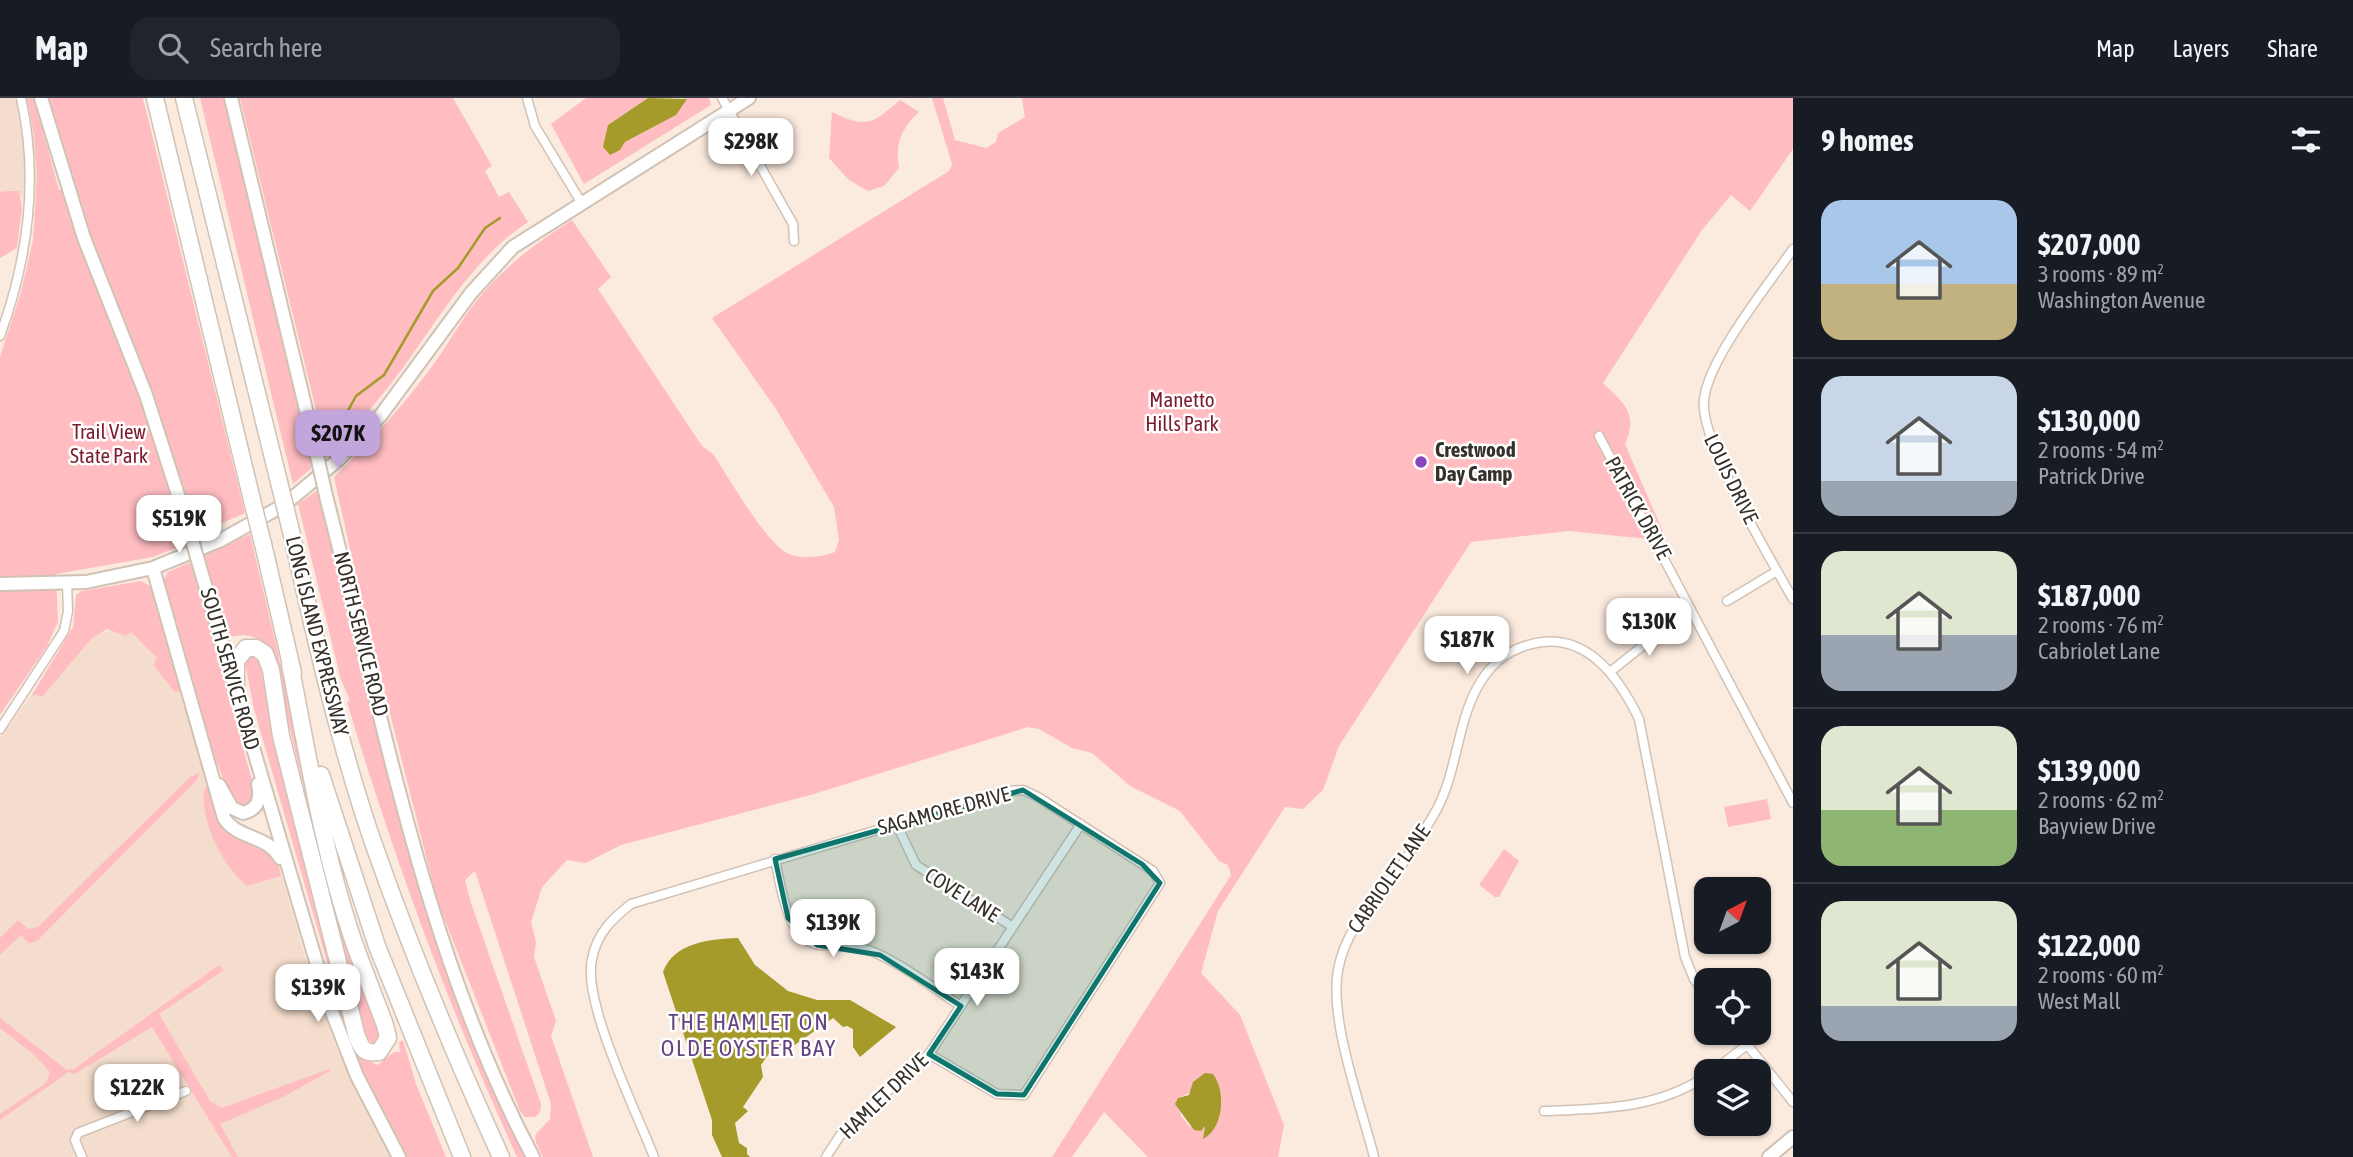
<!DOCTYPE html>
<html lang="en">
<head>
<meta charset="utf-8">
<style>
	:root { --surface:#171b24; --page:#20242c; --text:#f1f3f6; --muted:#9ea1a6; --line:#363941; --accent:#c1a5db }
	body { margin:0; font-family:"Asap Condensed",sans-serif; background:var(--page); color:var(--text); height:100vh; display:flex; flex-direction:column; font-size:26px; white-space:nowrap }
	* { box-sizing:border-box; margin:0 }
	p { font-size:23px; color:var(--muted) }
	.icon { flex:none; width:38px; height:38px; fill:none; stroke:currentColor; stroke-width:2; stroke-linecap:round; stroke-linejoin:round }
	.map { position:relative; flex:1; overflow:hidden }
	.side { display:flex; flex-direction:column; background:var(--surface); width:560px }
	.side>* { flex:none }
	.needle { width:46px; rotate:41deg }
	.controls { position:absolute; left:1694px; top:779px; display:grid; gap:14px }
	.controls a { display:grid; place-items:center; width:77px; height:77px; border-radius:14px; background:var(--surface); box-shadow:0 2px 5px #0004; font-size:35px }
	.price { position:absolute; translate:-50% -60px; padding:0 16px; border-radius:14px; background:#fff; color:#222; font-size:23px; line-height:46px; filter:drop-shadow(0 2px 4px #0008) }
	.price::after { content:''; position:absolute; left:50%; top:42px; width:21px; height:16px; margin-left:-10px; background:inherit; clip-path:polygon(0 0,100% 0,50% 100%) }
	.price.active { background:var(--accent); color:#111 }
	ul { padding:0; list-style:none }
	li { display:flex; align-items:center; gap:21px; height:175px; padding:0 28px }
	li+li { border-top:2px solid var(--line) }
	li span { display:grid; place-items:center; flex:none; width:196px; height:140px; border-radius:21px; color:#555 }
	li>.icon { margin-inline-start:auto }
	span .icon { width:84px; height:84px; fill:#fffc; stroke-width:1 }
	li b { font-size:30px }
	h2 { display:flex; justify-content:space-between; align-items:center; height:84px; padding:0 28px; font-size:30px }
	header { display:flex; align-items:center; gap:42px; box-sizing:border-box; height:98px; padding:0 35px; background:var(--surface); border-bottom:2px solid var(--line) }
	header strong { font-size:33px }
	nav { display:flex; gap:38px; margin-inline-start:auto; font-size:24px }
	.search { width:490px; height:63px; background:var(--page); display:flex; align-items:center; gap:18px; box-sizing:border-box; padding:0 24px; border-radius:21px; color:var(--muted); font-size:26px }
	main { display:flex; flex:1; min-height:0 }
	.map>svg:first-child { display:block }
	.built { fill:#f4ddcc }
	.green { fill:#ffbdc1; fill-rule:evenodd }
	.water { fill:#a49b2b }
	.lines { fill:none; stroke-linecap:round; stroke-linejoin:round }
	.stream { stroke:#a49b2b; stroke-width:2.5 }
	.street-casing { stroke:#d1c2b6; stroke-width:11 }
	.secondary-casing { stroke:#d1c2b6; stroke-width:16 }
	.highway-casing { stroke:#d1c2b6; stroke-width:19 }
	.street { stroke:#fff; stroke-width:8 }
	.secondary { stroke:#fff; stroke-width:12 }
	.highway { stroke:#fff; stroke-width:16 }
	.secondary-bridge-casing { stroke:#d1c2b6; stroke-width:16; stroke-linecap:butt }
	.highway-bridge-casing { stroke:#d1c2b6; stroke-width:19; stroke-linecap:butt }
	.secondary-bridge { stroke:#fff; stroke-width:12 }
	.highway-bridge { stroke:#fff; stroke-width:16 }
	.marked { fill:#0f766e; fill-opacity:0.2; stroke:#0f766e; stroke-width:5; stroke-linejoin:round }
	.poi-dot { fill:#8746bb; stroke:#fff; stroke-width:2.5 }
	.labels { text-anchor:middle; stroke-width:5; stroke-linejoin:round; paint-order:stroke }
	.park-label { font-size:21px; fill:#7b1d2f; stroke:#fff }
	.poi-label { font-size:21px; font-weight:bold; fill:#36302b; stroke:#fff; text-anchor:start }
	.street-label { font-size:21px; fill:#36302b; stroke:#fff }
	.neighbourhood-label { font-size:23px; letter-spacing:2px; fill:#644480; stroke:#fff }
</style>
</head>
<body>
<header>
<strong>Map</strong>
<div class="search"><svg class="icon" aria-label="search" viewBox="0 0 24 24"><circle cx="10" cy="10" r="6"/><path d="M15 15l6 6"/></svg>Search here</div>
<nav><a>Map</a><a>Layers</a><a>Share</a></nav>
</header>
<main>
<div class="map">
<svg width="1793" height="1059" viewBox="0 0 1793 1059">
	<rect width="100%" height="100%" fill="#fbeade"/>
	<!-- built -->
	<path class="built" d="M0,0h31l20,93 -51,11z
		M162,522l64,209 10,8 21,4 20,18 34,119 26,71 56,108h-393v-419l72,-99z"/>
	<!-- green -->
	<path class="green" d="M27,0h7l25,92 10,-3 -20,-89h94l102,415 -60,27 1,4 -33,13 -97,17 2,48 -11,24 -47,69v-358l21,-65 12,-52 4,-63 -3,-43z
		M200,0h25l88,363 1,5 -21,18z
		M240,0h213l39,68 -7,5 14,26 10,-5 19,30c-55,36 -88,95 -126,147 -23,31 -47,59 -75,86z
		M586,0h62l-40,27 12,25 5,-8 51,-27 9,-17h24l2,7 -127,79 -33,-60z
		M932,0h11l12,42 31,8 10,-6 2,-9 27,-16 -3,-19h771v51l-43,62 -19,-16 -29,35 -99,153c22,21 35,31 22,61l42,97 -98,-10 -98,11 -132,204 -16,44 -20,19 -18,-2 -67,104 -17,62 39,42 44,110 -6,32h-130l-44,-45 -32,45h-20l179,-282 -3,-10 -9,-4 -39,-50 -50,-25 -38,-33 -20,-5 -33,-19 -11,-2 -214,67 -193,51 -35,18 -19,-3 -25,27 -11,35 5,20 -2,15 22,64 -5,15 42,121h-50c-13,-26 -9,-19 7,-38l1,-15 -76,-233 -10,9 6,23 70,201 -1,8 -5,5h-10l-5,-6 -83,-211 -77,-306 -26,-117c34,-34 67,-68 96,-108 17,-22 30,-48 48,-70 27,-33 58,-56 94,-79l39,57 -13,12 104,157 11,8c15,22 52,88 74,99 13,7 36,4 48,-1l4,-12 -5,-33 -58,-98 -64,-91 237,-147 3,-7zM1217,982c3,29 7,35 -14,58l2,-12 -15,1 -9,-11 -3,-18z
		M900,2l19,12c-18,17 -24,31 -20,56l-15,18 -16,5 -19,-11 -20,-22 3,-46c35,17 40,12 68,-12z
		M8,93h11l3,17 -5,40 -17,10v-66z
		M319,391c39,162 74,325 128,483 21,63 51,125 79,185h-9c-69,-151 -122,-295 -170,-455l3,-2 -9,-20 -43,-176z
		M250,436l82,349 51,154 -9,8 -11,-10 -91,-381c-11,-17 -24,-23 -44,-16l-24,-82z
		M191,464l23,71 3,21 38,137 -4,10 -8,5 -14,-11 -16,-43 -50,-171 5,-9z
		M141,483l11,6 30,103 -7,2 -22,-27 4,-7 -26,-26 -5,4 -19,-7 -16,10 -48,57 -11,-1 41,-68 3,-32 6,-4z
		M254,557l8,2 99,400 17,8 16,-13h6l-1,-10 4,-2 13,44 30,73h-40l-41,-77 -14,-35 -97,-336 -9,-46 4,-7z
		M199,675l-1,6 -160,161 -9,4 -8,-9 -21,20v-17l18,-18 10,9 10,-2 151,-149z
		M210,686l16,45 10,8 21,4 20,18 4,17 -34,10c-24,-19 -47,-65 -43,-96z
		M1767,701l4,20 -43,8 -4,-20z
		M1504,751l15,12 -20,36h-4l-16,-12z
		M219,867l5,5 -65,44 51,87 12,7 107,-39 1,2 -45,25 -65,28 18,33h-6l-80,-130 -77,47 -6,-2 -69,48v-6l46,-31 4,-11 -18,-19 -32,-25v-10l67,52 7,-1z"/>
	<!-- water -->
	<path class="water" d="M648,0l39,1 -11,16 -51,27 -5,8 -10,5 -7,-8 5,-22z
		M738,840l17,27 33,26 29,9h33l46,27 -36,30 -7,-10v-18l-6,-3 -4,1 -10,-9 -44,31 -8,-2 -11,5 -9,13 2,12 -20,30 5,4 -13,12 4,20 8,5v6l3,3h-28l-10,-22v-15l-49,-148c11,-30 48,-33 75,-34z
		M1205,975l8,1c13,17 11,54 -10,65l2,-13 -4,5 -7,-1 -19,-26 3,-6 11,-3 4,-13z"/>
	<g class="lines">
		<!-- stream -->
		<path class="stream" d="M345,318l11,-20 28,-21 49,-84 25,-23 27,-40 15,-10"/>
		<defs>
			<path id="street" d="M527,0l8,28 46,76
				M722,0l71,126 1,17
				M1793,151c-25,36 -85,110 -89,151 -5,40 67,160 89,199
				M0,238c28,-77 39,-157 21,-238
				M1599,338l194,367
				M1727,503l50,-30
				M1610,574l60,-48
				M0,631l64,-98 4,-20 -1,-28
				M896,725l20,42 97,62
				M775,761c6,26 11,82 45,86 20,2 39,0 58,9 29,13 56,35 83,52
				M1737,934l56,70
				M1713,973l34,-26
				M1544,1013c58,-2 113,-2 162,-35
				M82,1059l-7,-17 3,-7 108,-42
				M654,1059c-17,-44 -72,-155 -62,-198 5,-26 20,-40 39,-55l376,-113 16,-1 15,7 115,74 7,12 -136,212 -27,-1 -68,-40
				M826,1059l17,-26 86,-77 152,-230
				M1374,1059c-13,-52 -45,-136 -36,-187 8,-42 34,-66 59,-99 15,-19 28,-41 40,-62 20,-38 20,-84 40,-121 12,-22 27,-36 51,-43 55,-17 90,30 111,74l46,238 9,22 12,16"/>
			<path id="secondary" d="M41,0l43,140 62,157 41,128
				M231,0l84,349
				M327,402c57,222 98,453 206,657
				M153,470l71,250c14,22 43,16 56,40
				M203,480l125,424 29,74 42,81
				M0,486l86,-2 67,-14 68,-28 63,-35 55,-46 42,-44 90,-122 42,-46 236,-149
				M219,687l13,23 11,5c16,-4 18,-15 15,-29
				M1769,1059l24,-20"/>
			<path id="highway" d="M155,0l97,402
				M184,0l95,384
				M291,433c24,106 48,214 84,317 37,105 80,208 126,309
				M264,450l29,125
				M236,591v-28l10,-13h10l9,6 6,16 10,66 76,301c5,12 7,17 22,15l9,-14 -3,-13c-11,-29 -22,-57 -32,-85 -30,-89 -45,-184 -63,-276
				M321,677l56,171 85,211"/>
		</defs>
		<!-- street casing -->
		<use href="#street" class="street-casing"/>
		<!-- secondary casing -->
		<use href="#secondary" class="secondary-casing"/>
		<!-- highway casing -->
		<use href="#highway" class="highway-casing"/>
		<!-- street -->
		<use href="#street" class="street"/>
		<!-- secondary -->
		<use href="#secondary" class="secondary"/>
		<!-- highway -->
		<use href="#highway" class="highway"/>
		<defs>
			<path id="secondary-bridge" d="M315,349l12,53
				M187,425l16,55"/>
			<path id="highway-bridge" d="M279,384l12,49
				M252,402l12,48"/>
		</defs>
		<!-- secondary-bridge casing -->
		<use href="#secondary-bridge" class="secondary-bridge-casing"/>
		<!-- highway-bridge casing -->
		<use href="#highway-bridge" class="highway-bridge-casing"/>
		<!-- secondary-bridge -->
		<use href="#secondary-bridge" class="secondary-bridge"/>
		<!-- highway-bridge -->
		<use href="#highway-bridge" class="highway-bridge"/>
	</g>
	<!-- marked area -->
	<path class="marked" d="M1023,692l119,74 18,19 -136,212 -27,-1 -68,-40 32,-48 -81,-51 -63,-10 -29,-27 -13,-59z"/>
	<!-- markers -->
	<circle class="poi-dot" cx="1421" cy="364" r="7"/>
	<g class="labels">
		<!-- park labels -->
		<g class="park-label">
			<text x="1182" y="309">Manetto<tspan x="1182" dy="24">Hills Park</tspan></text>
			<text x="109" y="341">Trail View<tspan x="109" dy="24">State Park</tspan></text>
		</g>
		<!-- poi labels -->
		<g class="poi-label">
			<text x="1435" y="359">Crestwood<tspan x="1435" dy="24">Day Camp</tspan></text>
		</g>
		<!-- street labels -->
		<g class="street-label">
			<text transform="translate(1731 381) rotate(64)" y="7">LOUIS DRIVE</text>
			<text transform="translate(1638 410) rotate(61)" y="7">PATRICK DRIVE</text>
			<text transform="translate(361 536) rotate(76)" y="7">NORTH SERVICE ROAD</text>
			<text transform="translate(317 538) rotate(76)" y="7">LONG ISLAND EXPRESSWAY</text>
			<text transform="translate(230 571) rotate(74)" y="7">SOUTH SERVICE ROAD</text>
			<text transform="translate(944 713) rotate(-15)" y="7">SAGAMORE DRIVE</text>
			<text transform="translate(1389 781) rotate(-55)" y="7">CABRIOLET LANE</text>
			<text transform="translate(962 797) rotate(32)" y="7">COVE LANE</text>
			<text transform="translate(884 998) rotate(-44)" y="7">HAMLET DRIVE</text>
		</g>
		<!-- neighbourhood labels -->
		<g class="neighbourhood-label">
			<text x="749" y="932">THE HAMLET ON<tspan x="749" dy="26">OLDE OYSTER BAY</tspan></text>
		</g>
	</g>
</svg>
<div class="controls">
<a><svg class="needle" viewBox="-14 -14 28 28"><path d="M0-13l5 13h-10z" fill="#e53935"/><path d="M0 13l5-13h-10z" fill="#9ea1a6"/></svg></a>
<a><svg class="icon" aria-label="locate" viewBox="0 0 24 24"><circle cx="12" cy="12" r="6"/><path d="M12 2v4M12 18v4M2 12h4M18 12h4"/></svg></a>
<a><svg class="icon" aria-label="layers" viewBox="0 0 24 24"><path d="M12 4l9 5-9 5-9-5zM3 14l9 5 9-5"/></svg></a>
</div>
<b class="price" style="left:751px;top:80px">$298K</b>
<b class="price active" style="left:338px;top:372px">$207K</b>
<b class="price" style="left:179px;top:457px">$519K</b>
<b class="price" style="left:1649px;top:560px">$130K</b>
<b class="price" style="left:1467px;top:578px">$187K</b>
<b class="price" style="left:833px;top:861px">$139K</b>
<b class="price" style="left:977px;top:910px">$143K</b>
<b class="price" style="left:318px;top:926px">$139K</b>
<b class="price" style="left:137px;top:1026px">$122K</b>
</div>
<section class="side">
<h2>9 homes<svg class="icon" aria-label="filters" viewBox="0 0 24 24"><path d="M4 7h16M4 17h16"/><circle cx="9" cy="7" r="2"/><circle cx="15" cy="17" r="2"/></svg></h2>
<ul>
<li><span style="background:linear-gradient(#a9c7e8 60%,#c2b280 0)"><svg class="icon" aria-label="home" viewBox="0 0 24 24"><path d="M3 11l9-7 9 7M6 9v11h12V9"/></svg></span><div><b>$207,000</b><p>3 rooms · 89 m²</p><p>Washington Avenue</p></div></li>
<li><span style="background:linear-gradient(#c9d6e8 75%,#9aa5b1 0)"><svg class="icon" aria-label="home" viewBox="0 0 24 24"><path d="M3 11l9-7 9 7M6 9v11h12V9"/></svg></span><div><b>$130,000</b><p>2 rooms · 54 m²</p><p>Patrick Drive</p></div></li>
<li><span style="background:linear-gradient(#dfe7d0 60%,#9aa5b1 0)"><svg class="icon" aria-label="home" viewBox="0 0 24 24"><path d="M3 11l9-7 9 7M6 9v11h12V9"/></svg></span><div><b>$187,000</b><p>2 rooms · 76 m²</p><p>Cabriolet Lane</p></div></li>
<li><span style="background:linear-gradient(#dfe7d0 60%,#8fb573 0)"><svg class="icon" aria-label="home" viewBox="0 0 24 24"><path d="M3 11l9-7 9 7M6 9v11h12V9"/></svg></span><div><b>$139,000</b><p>2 rooms · 62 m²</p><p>Bayview Drive</p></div></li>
<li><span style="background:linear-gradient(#dfe7d0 75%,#9aa5b1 0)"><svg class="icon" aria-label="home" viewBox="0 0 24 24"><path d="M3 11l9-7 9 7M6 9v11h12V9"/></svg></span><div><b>$122,000</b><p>2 rooms · 60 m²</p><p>West Mall</p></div></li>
</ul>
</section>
</main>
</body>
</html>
